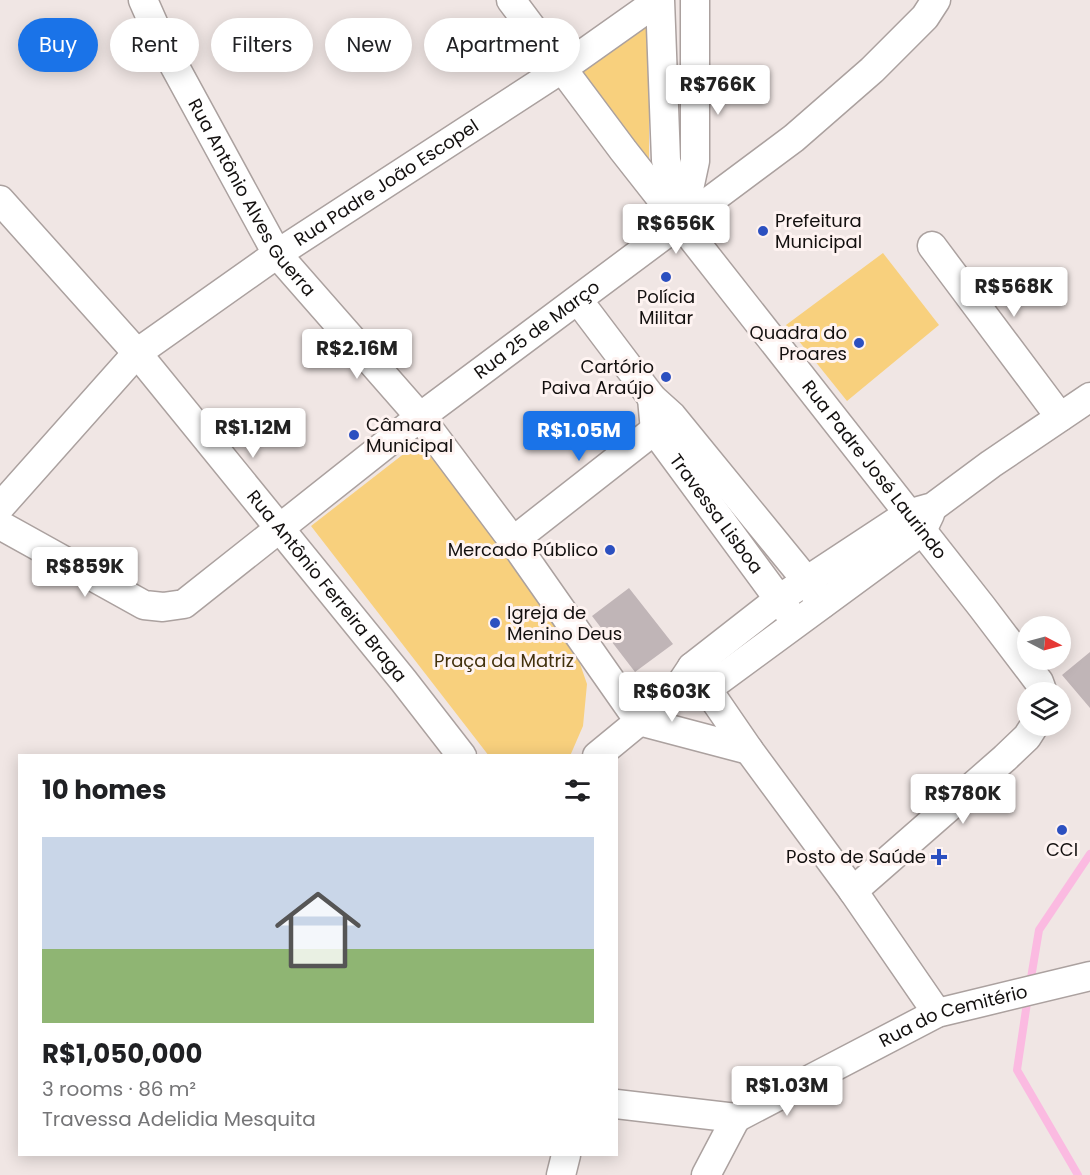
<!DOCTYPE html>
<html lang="en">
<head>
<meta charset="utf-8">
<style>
	:root { --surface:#fff; --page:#f6f6f6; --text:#202124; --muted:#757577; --accent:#1a73e8 }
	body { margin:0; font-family:Poppins,sans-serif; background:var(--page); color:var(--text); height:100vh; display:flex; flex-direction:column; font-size:22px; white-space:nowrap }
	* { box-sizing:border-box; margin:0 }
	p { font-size:20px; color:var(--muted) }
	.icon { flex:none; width:33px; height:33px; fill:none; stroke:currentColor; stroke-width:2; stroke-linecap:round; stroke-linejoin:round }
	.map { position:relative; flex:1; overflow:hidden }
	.details { position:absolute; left:18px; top:754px; width:600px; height:402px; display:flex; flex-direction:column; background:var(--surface); border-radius:0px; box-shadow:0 3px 15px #0003 }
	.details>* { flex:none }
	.banner { position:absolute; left:18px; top:18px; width:600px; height:54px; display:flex; gap:12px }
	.needle { width:39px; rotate:96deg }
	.tools { position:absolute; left:1017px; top:616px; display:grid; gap:12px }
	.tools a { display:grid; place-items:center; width:54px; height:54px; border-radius:50%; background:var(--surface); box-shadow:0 3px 15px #0003; font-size:30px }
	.price { position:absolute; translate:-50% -51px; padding:0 14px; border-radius:6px; background:#fff; color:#222; font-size:20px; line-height:39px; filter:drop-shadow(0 2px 3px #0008) }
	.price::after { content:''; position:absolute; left:50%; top:36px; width:18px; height:14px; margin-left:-9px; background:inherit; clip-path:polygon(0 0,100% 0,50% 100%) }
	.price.selected { background:var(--accent); color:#fff }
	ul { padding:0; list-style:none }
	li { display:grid; align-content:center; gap:12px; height:318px; padding:0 24px }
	li span { display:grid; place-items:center; height:186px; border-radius:0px; color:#555 }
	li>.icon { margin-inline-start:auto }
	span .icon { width:108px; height:108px; fill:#fffc; stroke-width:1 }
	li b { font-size:26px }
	h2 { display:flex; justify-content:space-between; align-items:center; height:72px; padding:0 24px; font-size:26px }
	.pill { padding:0 21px; border-radius:27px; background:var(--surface); box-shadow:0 3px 15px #0003; font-size:21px; line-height:54px }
	.pill.selected { background:var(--accent); color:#fff }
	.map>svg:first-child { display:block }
	.green { fill:#f8d07d }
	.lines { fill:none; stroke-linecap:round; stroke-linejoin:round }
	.stream { stroke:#fbbae1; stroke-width:8 }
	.building { fill:#c0b5b7 }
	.minor-casing { stroke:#aba19f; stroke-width:31 }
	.minor { stroke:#fff; stroke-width:28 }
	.poi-dot { fill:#2c50c0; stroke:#fef3f1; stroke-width:2 }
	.labels { text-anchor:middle; stroke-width:6; stroke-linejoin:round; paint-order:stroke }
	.street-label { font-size:18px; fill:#13100f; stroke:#fef3f1 }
	.poi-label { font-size:18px; fill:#13100f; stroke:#fef3f1; text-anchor:end }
	.park-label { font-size:18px; fill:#42310c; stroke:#fef3f1 }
</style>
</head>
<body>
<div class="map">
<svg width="1090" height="1175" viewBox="0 0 1090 1175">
	<rect width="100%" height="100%" fill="#f0e6e4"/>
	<!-- green -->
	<path class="green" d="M649,15v146l-69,-91z
		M883,253l56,72 -92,76 -61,-76z
		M419,442l150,190 18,52 -4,42 -13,30h-81l-178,-230z"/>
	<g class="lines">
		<!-- stream -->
		<path class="stream" d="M1030,984l9,-54 51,-76
			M1028,996l-11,74 61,105"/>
	</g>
	<!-- building -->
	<path class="building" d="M629,588l44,56 -38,28 -43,-56z
		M1090,652v56l-28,-33z"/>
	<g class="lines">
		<defs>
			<g id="minor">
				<path id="s1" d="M143,0l19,43 115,211 143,163 93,124 126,180 110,29"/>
				<path id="s2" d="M511,0l112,150 359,457 57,75 4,11"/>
				<path d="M660,0l6,160 12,54"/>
				<path id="s3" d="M0,200l137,153 266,327 59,76"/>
				<path d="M683,217l12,-56v-161"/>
				<path d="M932,246l128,171"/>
				<path d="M578,300l74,98 20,18 31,38 103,126 16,24"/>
				<path id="s4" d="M652,398l3,33 134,182"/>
				<path id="s5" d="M0,507l137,-154 140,-99 286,-186 96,-68"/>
				<path id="s6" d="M0,525l144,80 19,2 21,-3 236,-187 374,-279 78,-68 53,-53 11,-17"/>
				<path d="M513,541l157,-123"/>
				<path d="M692,667l57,83 104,141 84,122"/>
				<path d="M688,690l19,-1 215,-158 8,-17"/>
				<path d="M597,756l79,-65 16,-24 87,-68 129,-85 25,-7 58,-43 99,-67"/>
				<path d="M853,891l152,-133 22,-21 7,-11"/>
				<path id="s7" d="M616,1104l120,14 201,-105 153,-37"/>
				<path d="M561,1175l5,-20"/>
				<path d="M706,1175l30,-57"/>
			</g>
		</defs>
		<!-- minor casing -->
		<use href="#minor" class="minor-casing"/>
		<!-- minor -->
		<use href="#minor" class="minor"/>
	</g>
	<!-- markers -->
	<g class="poi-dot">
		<circle cx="763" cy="231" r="6"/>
		<circle cx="666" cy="277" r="6"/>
		<circle cx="859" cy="343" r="6"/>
		<circle cx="666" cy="377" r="6"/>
		<circle cx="354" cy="435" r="6"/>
		<circle cx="610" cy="550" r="6"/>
		<circle cx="495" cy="623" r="6"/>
		<circle cx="1062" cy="830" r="6"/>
		<path d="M936 848h6v6h6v6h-6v6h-6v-6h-6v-6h6z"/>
	</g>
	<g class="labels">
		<!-- street labels -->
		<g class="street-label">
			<text dy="6" stroke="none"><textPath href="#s5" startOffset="508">Rua Padre João Escopel</textPath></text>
			<text dy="6" stroke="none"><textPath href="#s1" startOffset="226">Rua Antônio Alves Guerra</textPath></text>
			<text dy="6" stroke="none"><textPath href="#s6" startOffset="652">Rua 25 de Março</textPath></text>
			<text dy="6" stroke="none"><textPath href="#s2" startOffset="594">Rua Padre José Laurindo</textPath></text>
			<text dy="6" stroke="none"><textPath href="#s4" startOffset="136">Travessa Lisboa</textPath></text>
			<text dy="6" stroke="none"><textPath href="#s3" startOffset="506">Rua Antônio Ferreira Braga</textPath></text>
			<text dy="6" stroke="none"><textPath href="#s7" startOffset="362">Rua do Cemitério</textPath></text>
		</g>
		<!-- poi labels -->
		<g class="poi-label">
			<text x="775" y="227" text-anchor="start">Prefeitura<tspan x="775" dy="21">Municipal</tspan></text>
			<text x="666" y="303" text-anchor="middle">Polícia<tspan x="666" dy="21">Militar</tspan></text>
			<text x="847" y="339">Quadra do<tspan x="847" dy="21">Proares</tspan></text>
			<text x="654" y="373">Cartório<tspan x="654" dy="21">Paiva Araújo</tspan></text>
			<text x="366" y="431" text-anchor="start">Câmara<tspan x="366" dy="21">Municipal</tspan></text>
			<text x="598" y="556">Mercado Público</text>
			<text x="507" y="619" text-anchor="start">Igreja de<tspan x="507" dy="21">Menino Deus</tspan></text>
			<text x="1062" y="856" text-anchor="middle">CCI</text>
			<text x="926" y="863">Posto de Saúde</text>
		</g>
		<!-- park labels -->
		<g class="park-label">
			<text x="504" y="667">Praça da Matriz</text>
		</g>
	</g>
</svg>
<div class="tools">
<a><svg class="needle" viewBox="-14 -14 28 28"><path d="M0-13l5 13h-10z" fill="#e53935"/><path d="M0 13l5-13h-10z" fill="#757577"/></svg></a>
<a><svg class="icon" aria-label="layers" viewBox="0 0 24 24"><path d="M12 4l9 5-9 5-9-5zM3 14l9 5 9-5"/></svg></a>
</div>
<b class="price" style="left:718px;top:116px">R$766K</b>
<b class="price" style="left:676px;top:255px">R$656K</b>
<b class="price" style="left:1014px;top:318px">R$568K</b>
<b class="price" style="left:357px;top:380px">R$2.16M</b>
<b class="price" style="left:253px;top:459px">R$1.12M</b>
<b class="price selected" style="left:579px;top:462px">R$1.05M</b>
<b class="price" style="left:85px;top:598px">R$859K</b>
<b class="price" style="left:672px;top:723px">R$603K</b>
<b class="price" style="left:963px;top:825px">R$780K</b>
<b class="price" style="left:787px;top:1117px">R$1.03M</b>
<div class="banner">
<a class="pill selected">Buy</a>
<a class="pill">Rent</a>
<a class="pill">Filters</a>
<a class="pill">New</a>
<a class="pill">Apartment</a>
</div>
<section class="details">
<h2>10 homes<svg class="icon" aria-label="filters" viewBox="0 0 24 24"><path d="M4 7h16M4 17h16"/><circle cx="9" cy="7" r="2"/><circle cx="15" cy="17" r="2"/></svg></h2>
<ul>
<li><span style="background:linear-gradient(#c9d6e8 60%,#8fb573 0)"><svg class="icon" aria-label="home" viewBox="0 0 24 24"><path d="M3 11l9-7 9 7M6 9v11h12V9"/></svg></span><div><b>R$1,050,000</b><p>3 rooms · 86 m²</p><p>Travessa Adelidia Mesquita</p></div></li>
</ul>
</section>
</div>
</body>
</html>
